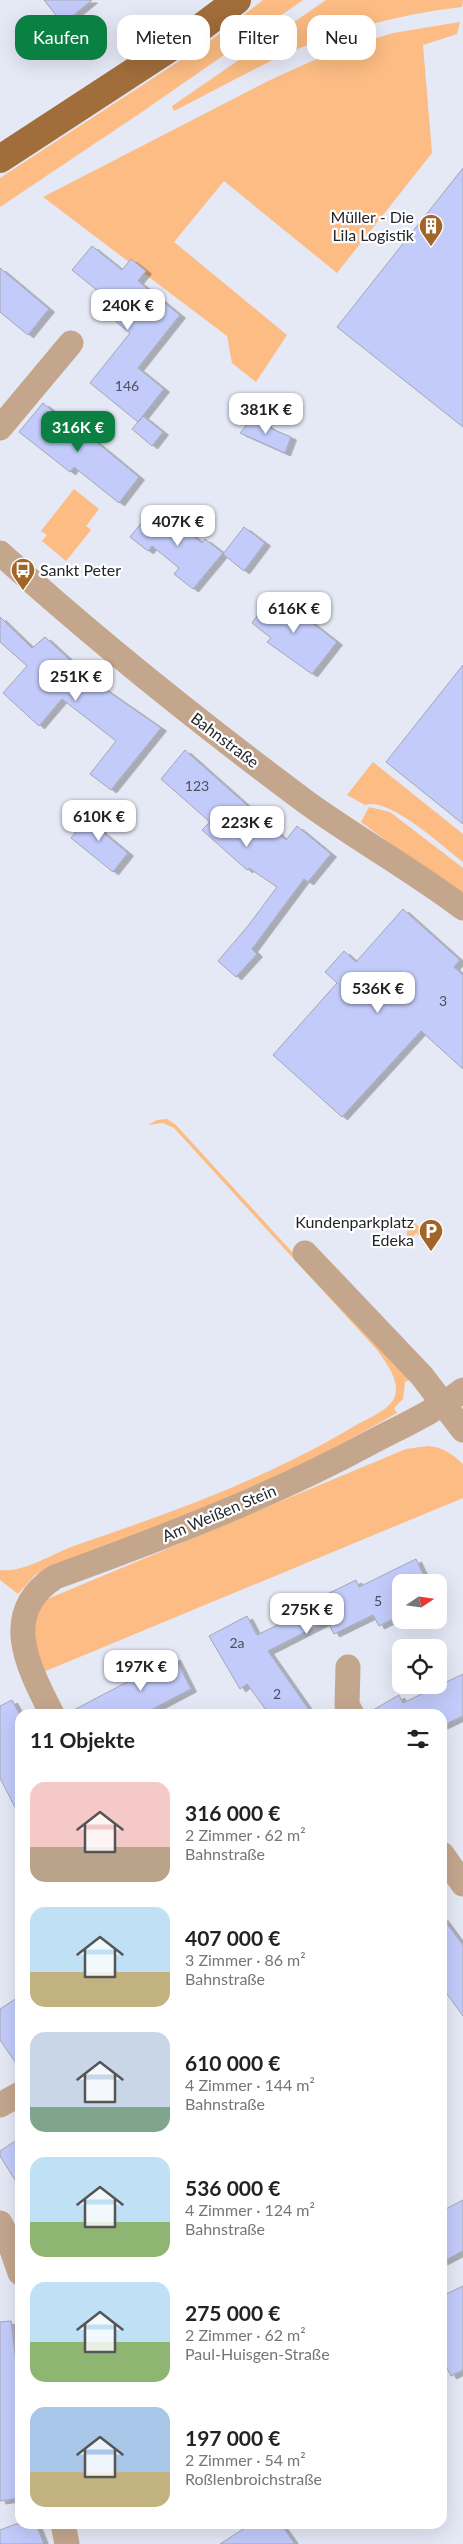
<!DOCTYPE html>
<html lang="de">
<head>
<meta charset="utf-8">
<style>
	:root { --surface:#fff; --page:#f6f6f6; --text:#222; --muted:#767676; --accent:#0b8043 }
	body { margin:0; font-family:Lato,sans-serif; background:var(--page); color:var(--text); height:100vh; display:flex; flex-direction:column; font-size:19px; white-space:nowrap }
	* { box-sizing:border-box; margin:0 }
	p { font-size:16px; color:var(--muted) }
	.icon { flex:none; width:28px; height:28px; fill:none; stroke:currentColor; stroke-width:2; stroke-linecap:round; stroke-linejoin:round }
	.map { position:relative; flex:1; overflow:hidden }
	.details { position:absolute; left:15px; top:1709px; width:432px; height:820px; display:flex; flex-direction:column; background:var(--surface); border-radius:15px; box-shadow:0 5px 20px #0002 }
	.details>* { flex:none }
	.top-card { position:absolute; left:15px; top:15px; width:434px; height:45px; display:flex; gap:10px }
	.needle { width:32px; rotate:77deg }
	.controls { position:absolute; left:392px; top:1574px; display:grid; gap:10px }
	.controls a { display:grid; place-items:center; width:55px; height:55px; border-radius:10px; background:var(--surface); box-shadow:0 5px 20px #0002; font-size:25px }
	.price { position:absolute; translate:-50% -42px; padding:0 11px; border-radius:10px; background:#fff; color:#222; font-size:16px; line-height:32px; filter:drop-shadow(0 1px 2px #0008) }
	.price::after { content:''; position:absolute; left:50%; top:30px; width:15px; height:11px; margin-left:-8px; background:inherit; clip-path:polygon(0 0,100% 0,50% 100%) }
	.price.on { background:var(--accent); color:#fff }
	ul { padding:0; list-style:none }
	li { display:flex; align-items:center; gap:15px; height:125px; padding:0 15px }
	li span { display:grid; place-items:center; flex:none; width:140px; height:100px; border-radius:15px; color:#555 }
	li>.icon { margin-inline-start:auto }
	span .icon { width:60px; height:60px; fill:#fffc; stroke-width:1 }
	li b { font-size:21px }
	h2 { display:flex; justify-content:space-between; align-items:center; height:60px; padding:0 15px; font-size:21px }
	.chip { padding:0 18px; border-radius:15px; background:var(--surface); box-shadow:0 5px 20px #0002; font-size:18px; line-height:45px }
	.chip.on { background:var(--accent); color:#fff }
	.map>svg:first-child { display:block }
	.green { fill:#fcbc83 }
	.building { fill:#c2cbfa; stroke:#a3a6b3; filter:url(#shadow) }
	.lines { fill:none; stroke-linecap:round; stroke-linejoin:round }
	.minor { stroke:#c4a68d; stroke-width:25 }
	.major { stroke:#a16d3b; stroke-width:28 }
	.labels { text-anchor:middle; stroke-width:4.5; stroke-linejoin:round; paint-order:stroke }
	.number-label { font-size:14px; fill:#4c4f5f }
	.poi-label { font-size:16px; fill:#25262b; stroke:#fff; text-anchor:end }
	.street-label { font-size:16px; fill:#25262b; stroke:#fff }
</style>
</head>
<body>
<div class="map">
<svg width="463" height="2544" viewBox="0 0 463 2544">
	<defs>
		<filter id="shadow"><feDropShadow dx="5.5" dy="3" stdDeviation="0" flood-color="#0004"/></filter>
	</defs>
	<rect width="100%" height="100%" fill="#e5e8f5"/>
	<!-- green -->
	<path class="green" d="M263,0h40l-164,114 -139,93v-29l210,-137z
		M326,0h137l-1,7c-62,7 -125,24 -183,50 -35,17 -70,36 -105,54l-2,-5z
		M460,22l-3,12 -34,11 9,108 -95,120 -113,-92 -50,61 113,93 -31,47 -24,-19 -5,-27 -184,-139 225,-116 64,-29 61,-19z
		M74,489l25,20 -13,17 5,4 -25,31 -24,-20 5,-6 -6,-4z
		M373,762l90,72v28c-20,-15 -74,-66 -98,-57l-18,-10z
		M369,807l21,5 73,56v29l-102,-75z
		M167,1119l9,6 233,255 -4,2 -2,17 -9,9 3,5 -77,43 -87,41 -184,71 -14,7 -17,19 -18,-14v-10c23,3 50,-15 71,-23 99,-34 196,-68 285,-122 13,-7 34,-15 39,-29 5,-16 -9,-33 -17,-45l-204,-223 -11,-5 -15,2 9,-5z
		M410,1219l15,13 1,10 -10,-9 -6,7 -3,-3v-16z
		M428,1446c15,1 24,8 35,18v34l-422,175 -13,-30 10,-40 368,-154z"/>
	<!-- building -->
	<path class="building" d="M44,0h48l-29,24z
		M463,168v259l-126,-100z
		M92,246l30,24 9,-11 15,12 -8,10 42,34 -42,53 26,21 -26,33 -48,-39 40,-50 -14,-11 8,-10 -52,-42z
		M0,268l49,41 -21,26 -28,-23z
		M43,403l49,40 2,-3 45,37 -20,26 -45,-36 -4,5 -51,-40z
		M255,415l17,14 19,8 -6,16 -45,-20z
		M143,416l20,16 -11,14 -20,-17z
		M162,510l40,33 3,-4 18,14 -30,36 -19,-15 5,-6 -27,-22 -4,5 -18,-14 17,-21 6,4z
		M244,527l21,16 -21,28 -21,-17z
		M274,593l63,49 -25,32 -45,-32 4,-4 -19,-15z
		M0,617l32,31 13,-11 47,43 69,48 -50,62 -21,-16 26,-33 -54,-42 -23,27 -36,-33 24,-27 -27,-24z
		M463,665v159l-77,-62z
		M185,750l101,90 11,-14 34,28 -23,28 -4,-3 -52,70 5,5 -21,23 -18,-16 30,-35 29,-39 -28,-19 -2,2 -45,-40 8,-8 -49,-43z
		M94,809l14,11 -8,10 28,23 -15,19 -42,-34z
		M403,909l57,51 -6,7 9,8v94l-42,-38 -79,86 -69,-62 64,-72 -12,-11 19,-21 12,11z
		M416,1559l11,23h-26v33l-22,11 -6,-11 -39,19 -7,-13 -59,30 44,63h-43l-22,-30 -7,5 -31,-53 38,-20 10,19 62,-30 -2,-6 39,-19 3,7z
		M175,1657l16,32 -44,23 -81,2z
		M463,1674v42l-21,10v-12h-76l33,-19 4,8z
		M12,1700l8,15v102l-20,-39v-72z
		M442,1917l21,28v71l-21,-29z
		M20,1996v73l-20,-29v-31z
		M20,2138v50l-20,-32v-5z
		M463,2200v51l-21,11v-51z
		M463,2286v84l-12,6 -9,-18v-62z
		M11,2321l9,73v104l-20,3v-179z
		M16,2524h20l8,20h-44v-14z
		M251,2524h30l14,20h-75z"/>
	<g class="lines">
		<!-- minor -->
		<path class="minor" d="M0,428l71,-85
			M0,553c97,88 200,170 306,249 51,37 107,68 157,106
			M305,1253l117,123 41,54
			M348,1667l-1,38 5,9
			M52,1714c-25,-49 -52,-101 3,-137 107,-39 213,-79 313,-133 32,-17 66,-32 95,-54
			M442,1854l21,30
			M0,2105l20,-11
			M0,2223l8,15 12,35
			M63,2524l4,20"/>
		<!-- major -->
		<path class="major" d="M0,159l196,-128 41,-31"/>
	</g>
	<!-- icons -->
	<defs>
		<symbol id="building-pin" viewBox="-11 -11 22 30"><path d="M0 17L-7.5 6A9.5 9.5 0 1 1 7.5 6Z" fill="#a16527" stroke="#fff"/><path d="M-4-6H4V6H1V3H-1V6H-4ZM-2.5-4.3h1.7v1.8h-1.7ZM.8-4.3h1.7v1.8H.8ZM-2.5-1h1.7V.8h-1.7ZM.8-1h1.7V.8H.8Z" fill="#fff"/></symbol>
		<symbol id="bus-pin" viewBox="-11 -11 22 30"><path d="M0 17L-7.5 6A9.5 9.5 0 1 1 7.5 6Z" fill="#a16527" stroke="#fff"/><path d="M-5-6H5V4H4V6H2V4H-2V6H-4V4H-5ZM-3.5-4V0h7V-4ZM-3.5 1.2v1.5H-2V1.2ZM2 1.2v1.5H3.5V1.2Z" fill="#fff"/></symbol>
		<symbol id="parking-pin" viewBox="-11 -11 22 30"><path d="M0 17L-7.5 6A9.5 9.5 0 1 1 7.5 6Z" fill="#a16527" stroke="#fff"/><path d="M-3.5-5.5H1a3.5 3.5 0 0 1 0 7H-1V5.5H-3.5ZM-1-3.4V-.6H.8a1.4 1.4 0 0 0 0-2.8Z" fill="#fff"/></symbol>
	</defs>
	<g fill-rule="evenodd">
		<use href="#building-pin" x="417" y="212" width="28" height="38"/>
		<use href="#bus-pin" x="9" y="556" width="28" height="38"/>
		<use href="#parking-pin" x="417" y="1217" width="28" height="38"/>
	</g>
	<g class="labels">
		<!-- number labels -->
		<g class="number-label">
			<text x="127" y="391">146</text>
			<text x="197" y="791">123</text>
			<text x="443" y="1006">3</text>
			<text x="378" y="1606">5</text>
			<text x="237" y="1648">2a</text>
			<text x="277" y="1699">2</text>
		</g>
		<!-- poi labels -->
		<g class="poi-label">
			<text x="414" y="223">Müller - Die<tspan x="414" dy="18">Lila Logistik</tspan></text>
			<text x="40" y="576" text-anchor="start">Sankt Peter</text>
			<text x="414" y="1228">Kundenparkplatz<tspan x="414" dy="18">Edeka</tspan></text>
		</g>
		<!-- street labels -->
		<g class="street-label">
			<text transform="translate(225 740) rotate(37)" y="6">Bahnstraße</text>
			<text transform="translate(219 1513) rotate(-23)" y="6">Am Weißen Stein</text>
		</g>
	</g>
</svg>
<div class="controls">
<a><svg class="needle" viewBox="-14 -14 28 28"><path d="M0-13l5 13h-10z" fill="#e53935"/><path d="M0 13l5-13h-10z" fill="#767676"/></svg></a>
<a><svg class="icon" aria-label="locate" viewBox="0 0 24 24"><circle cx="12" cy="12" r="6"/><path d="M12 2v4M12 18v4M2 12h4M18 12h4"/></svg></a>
</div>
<b class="price" style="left:128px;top:331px">240K €</b>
<b class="price" style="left:266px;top:435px">381K €</b>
<b class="price on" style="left:78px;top:453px">316K €</b>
<b class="price" style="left:178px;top:547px">407K €</b>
<b class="price" style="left:294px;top:634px">616K €</b>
<b class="price" style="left:76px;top:702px">251K €</b>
<b class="price" style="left:99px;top:842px">610K €</b>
<b class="price" style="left:247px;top:848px">223K €</b>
<b class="price" style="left:378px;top:1014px">536K €</b>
<b class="price" style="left:307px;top:1635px">275K €</b>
<b class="price" style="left:141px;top:1692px">197K €</b>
<div class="top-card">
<a class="chip on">Kaufen</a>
<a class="chip">Mieten</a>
<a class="chip">Filter</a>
<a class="chip">Neu</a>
</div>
<section class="details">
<h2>11 Objekte<svg class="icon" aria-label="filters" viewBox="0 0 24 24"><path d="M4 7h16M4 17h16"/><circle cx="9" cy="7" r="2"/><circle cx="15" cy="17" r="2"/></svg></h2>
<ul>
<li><span style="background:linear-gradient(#f6c9c9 65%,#b9a48a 0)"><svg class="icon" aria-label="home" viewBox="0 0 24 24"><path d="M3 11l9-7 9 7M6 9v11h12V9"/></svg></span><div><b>316 000 €</b><p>2 Zimmer · 62 m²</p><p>Bahnstraße</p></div></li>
<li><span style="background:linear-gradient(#bfe0f5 65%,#c2b280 0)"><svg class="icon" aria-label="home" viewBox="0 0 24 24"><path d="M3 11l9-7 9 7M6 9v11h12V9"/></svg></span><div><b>407 000 €</b><p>3 Zimmer · 86 m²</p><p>Bahnstraße</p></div></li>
<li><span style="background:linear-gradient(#c9d6e8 75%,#7fa58c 0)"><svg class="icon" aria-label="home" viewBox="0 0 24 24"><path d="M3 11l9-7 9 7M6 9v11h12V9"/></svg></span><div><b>610 000 €</b><p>4 Zimmer · 144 m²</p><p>Bahnstraße</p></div></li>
<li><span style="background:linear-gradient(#bfe0f5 65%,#8fb573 0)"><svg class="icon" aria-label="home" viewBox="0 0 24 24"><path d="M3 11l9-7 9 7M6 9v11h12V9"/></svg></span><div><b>536 000 €</b><p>4 Zimmer · 124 m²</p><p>Bahnstraße</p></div></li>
<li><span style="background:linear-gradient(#bfe0f5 60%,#8fb573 0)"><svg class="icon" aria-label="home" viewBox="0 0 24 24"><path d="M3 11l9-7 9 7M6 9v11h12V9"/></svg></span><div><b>275 000 €</b><p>2 Zimmer · 62 m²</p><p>Paul-Huisgen-Straße</p></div></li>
<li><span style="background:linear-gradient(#a9c7e8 65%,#c2b280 0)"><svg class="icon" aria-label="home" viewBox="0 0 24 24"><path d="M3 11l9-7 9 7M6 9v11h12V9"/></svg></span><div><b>197 000 €</b><p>2 Zimmer · 54 m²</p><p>Roßlenbroichstraße</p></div></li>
</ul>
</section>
</div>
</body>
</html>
